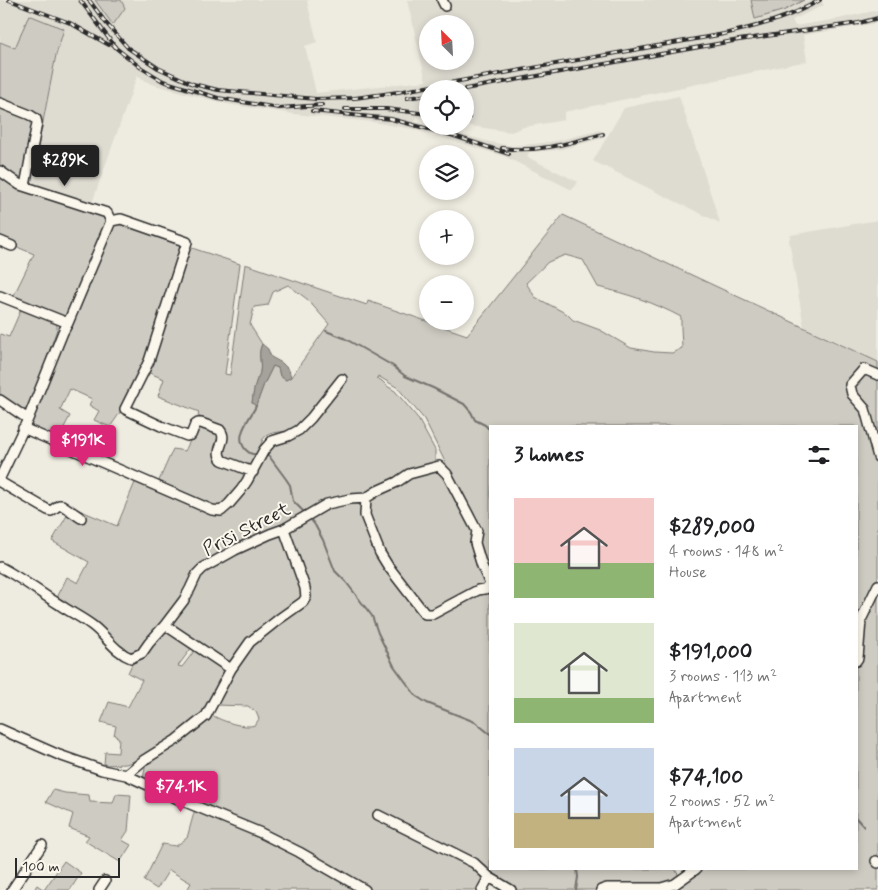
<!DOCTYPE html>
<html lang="en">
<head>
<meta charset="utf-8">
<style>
	:root { --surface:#fff; --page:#f6f6f6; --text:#202124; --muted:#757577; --accent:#db2777 }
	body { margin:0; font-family:Mynerve,sans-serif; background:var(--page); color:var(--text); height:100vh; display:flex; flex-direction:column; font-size:19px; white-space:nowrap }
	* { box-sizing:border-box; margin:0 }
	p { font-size:16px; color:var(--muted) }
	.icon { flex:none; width:28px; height:28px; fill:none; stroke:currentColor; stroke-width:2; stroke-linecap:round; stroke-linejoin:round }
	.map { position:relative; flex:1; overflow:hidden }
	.side { position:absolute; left:489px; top:425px; width:369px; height:445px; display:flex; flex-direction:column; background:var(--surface); border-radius:0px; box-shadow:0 2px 8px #0003 }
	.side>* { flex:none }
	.needle { width:32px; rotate:336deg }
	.controls { position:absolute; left:419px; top:15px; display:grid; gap:10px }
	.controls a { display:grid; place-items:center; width:55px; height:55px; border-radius:50%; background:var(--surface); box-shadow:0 2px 8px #0003; font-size:25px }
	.scale { position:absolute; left:15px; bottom:12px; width:105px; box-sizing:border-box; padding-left:5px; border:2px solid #2b2b2b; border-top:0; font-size:14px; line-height:18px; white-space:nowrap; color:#2b2b2b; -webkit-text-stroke:4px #fbf7ec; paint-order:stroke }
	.price { position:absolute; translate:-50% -42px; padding:0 11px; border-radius:5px; background:var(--accent); color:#fff; font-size:16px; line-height:32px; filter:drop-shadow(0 1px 2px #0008) }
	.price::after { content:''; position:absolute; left:50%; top:30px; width:15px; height:11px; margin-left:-8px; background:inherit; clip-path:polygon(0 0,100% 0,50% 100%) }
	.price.on { background:#222; color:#fff }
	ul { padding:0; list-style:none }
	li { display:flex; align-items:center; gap:15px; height:125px; padding:0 25px }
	li span { display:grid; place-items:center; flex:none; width:140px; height:100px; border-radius:0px; color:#555 }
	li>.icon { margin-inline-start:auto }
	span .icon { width:60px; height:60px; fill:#fffc; stroke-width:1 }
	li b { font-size:21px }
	h2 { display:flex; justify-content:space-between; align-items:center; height:60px; padding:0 25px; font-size:21px }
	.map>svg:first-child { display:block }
	.built { fill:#dedbd1; fill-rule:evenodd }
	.green { fill:#cecbc2; stroke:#7c7b76; fill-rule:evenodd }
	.water { fill:#a4a29a; stroke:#74726e }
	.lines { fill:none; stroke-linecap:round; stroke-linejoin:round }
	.stream { stroke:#74726e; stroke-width:2 }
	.minor-casing { stroke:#2b2b2b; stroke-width:12 }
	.minor { stroke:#fbf7ec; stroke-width:9 }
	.rail-casing { stroke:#2b2b2b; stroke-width:4 }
	.rail { stroke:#fbf7ec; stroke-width:2; stroke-dasharray:5.5; stroke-linecap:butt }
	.labels { text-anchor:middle; stroke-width:4; stroke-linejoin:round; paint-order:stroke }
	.street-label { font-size:19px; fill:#2b2b2b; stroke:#fbf7ec }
</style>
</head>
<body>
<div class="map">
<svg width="878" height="890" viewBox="0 0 878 890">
	<rect width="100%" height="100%" fill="#eeebe0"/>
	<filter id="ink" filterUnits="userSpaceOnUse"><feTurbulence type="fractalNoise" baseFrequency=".02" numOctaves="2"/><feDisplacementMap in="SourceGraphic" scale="10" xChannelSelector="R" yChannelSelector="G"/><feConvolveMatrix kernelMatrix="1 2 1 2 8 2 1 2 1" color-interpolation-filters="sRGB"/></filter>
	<g filter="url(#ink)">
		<!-- built -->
		<path class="built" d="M0,0h95l18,25 12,-17 -4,-8h189l-3,1 10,41 -12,4 11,47 110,-12 -19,-81h344l4,19 30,-9 19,-10h16l4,5 -32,15 3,6 43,-7 40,-9v13l-75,12 4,26 -243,51v8l-40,7 -13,5 -46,-7v-36h-37l-1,30 -10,-2 -2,5 75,20 22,4 22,-2 22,-3 45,-11 2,8 -45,12 -29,2 -2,5 51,25 -6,8 -68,-34 -92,-27 -39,-7 -79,-8 -67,-10 -76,-20 -14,-8 -45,127 -61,-20 25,-128 8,-26 -49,19 -15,-6zM428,24h37v37h-37z
			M679,96l41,127 -127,-62 31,-53z
			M878,220v142l-74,-35 -15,-87 2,-5z"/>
		<!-- green -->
		<path class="green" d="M95,0h26l4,8 -12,17z
			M751,0h53l-19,10 -30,9z
			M29,15l35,14 -8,26 -25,128h-9l-22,-16v-125l15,6z
			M0,173l104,42 3,8 -41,95 -53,-21 21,-43 -34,-14z
			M563,215l315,147v10l-13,-6 -17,17 1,14 4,1 10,12 13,46 2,21v100l-19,43 -3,11v-205h-366v154l-7,-14 -6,-23 1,-14 -54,-110 -26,-31 -20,-12 -1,2 5,3 5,5 8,5 22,26 18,33v13l-5,3 -19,5 -48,24 -31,4 -50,27 -34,15 -44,23 -11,8 -5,14 -7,12 -19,27 -24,26 -10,2 -8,-4 -17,-20 -47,-29 11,-23 11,6 11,-21 -37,-21 20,-34 45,19 19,-46 74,33 10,1 12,-9 16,-20 20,-36 8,-6 17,-6 17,-13 35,-43 -5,-3c-11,12 -31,43 -44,51 -10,5 -26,0 -33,10 -5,9 -6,21 -11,30 -9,-2 -25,-8 -29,-16 13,-23 -8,-29 -25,-37l1,-4 -41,-16 6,-17 -17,-7 42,-125 51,17 -15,110 5,1 15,-111 122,41 1,-4 99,34zM565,255l18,5 15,27c30,7 55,15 83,30v10l1,21 -10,5 -18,-1 -23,-4 -31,-18 -27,-10 -6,-6 -32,-17 -9,-14 22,-21zM288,285l19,14 22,25 -38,53 -5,3 -6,-4 -2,-8 -5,-2 -9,18 -8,22 -4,-3c1,-8 2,-16 5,-24 1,-1 3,-6 3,-7 2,-11 -3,-17 2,-28l-12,-19 4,-18 14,-2 5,-13z
			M119,221l60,21 3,5c-19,62 -33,127 -72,180l-16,-7 5,-9 -10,-6 3,-6 -22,-10 -10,21 10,6 -12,23 -23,-11 -4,-4 33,-89 50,-110z
			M22,307l30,14 5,3v5l-30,88 -27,-20v-63l9,3z
			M866,372l12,5v73l-24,-63z
			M200,424l20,9 -2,23 29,14 -1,7 -26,32 -62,-26 15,-34 12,2 12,-24z
			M440,472l5,3 29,54 14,56 -51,25 -12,1 -40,-53 -16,-39 1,-20 35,-21 23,-5z
			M360,501l17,57 9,9 36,48 54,-23h14v277h185l5,9 -10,5 -71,5 -2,2h-83l-39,-28 -91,-49 -2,4 87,46c11,10 15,12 11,27h-112l-102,-58 -123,-53 3,-16 42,-27 24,-21c9,6 33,14 43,10l4,-6 -3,-7 -8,-6 -33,-1 18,-35 13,-14 7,-13 54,-40 -19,-71 2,-5 36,-21z
			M276,533l7,1 21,62 -75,69 -57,-39 -1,-4 28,-48 7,-5z
			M878,590v300h-220l41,-21h157v-203l4,-7 3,-37z
			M168,630l24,17 -14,19 4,1 13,-17 31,21 -21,44 -64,44 -15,5 -22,1 1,-13 13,1 1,-15 -5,-3 2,-9 -15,-4 8,-20 19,5 14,-27 -14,-7 4,-9 8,-5 22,-28z
			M53,790l12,3 24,2 1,7 23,1 3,-9 15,1 -3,36 -6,9 9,5 -11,17 -35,-21 4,-5 -20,-8 4,-14 -27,-12z
			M195,809l61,24 106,57h-90l-6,-3 -2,3h-77l4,-7 -22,-13 -12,19 -13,-8 18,-37 14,2 11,-8z
			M64,861l17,12 -11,17h-36l3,-5 7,5z"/>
		<!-- water -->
		<path class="water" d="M262,344l6,5 3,8 11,6 7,7 2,7 -5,3 -6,-4 -2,-8 -5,-2 -9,18 -8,22 -4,-3c1,-8 2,-16 5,-24 1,-1 3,-6 3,-7 2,-11 -3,-17 2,-28z"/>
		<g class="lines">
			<!-- stream -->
			<path class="stream" d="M326,331l18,7 49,28 12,10 28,12 31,16 7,8 4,8 10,5 5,5
				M256,406c-6,13 -23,30 -10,44 4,4 7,5 11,4
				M269,456l17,23 4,6 3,16 10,10
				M311,520l4,5 8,15 12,31 11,11 26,34 6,17 16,33 22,30 11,7 48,19 15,12
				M856,818l8,9
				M576,890l2,-13 -1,-8"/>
			<defs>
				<path id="minor" d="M442,0l3,6
					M0,103l30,12 6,4 1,4 -12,63
					M0,171l20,14 87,28 4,8
					M111,221l10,-2 66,23 -38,119 -24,48 36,17 26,10 4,-1 4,-10 3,-2h3l19,7c9,11 -7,19 2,30l31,12
					M0,241l12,5
					M0,296l68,27
					M878,375l-14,-6 -14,16 2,9 13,15 13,48
					M0,400l28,19
					M23,428l189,82 9,1 8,-7 12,-14 6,-9 17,-31 8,-9 16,-5 11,-6 12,-12 31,-39
					M0,478l28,-59 35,-87 5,-9 43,-102
					M0,482l48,28 3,1 8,-6h3l19,13
					M366,498l-1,17 15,38 8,13 37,48h8l45,-24 12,-2
					M0,567c20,10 40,26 60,38 10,7 23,13 33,21 13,10 22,26 38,32l11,-5 7,-10 16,-18 19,-25 6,-11 7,-15 6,-6 32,-18 35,-16 14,-5 43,-25 23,-5 16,-1 11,-7 20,-9 12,-8 30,-8 8,8 30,57 -2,12 7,23 8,18
					M165,625l66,44
					M856,661l2,-3 3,-38 17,-35
					M0,729l59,26 43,15 24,5 52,24 83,34 38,19 66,38
					M126,775l18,-15 32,-20 30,-24 25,-47 19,-27 29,-23 24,-17 3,-5 -1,-9 -21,-59
					M378,815l96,48 15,14 -7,13
					M876,861l2,2
					M489,877l22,13
					M12,890l30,-45
					M99,890l6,-9
					M601,890l6,-2h54l14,-4 21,-15"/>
			</defs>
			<!-- minor casing -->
			<use href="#minor" class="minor-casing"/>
			<!-- minor -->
			<use href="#minor" class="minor"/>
			<defs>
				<path id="rail" d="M9,0l61,23 39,22
					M80,0l36,48 24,19 23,14 55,17 61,10 43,-3
					M89,0l17,23 22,25 30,20 35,16 25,6 98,9 39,-1 43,-6 326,-58c35,-8 65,-16 96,-34
					M465,89l274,-49 120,-17 19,-5
					M407,98l21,-3
					M345,109h41l42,5
					M312,111l79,8 60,16 58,19
					M465,118h4
					M502,148c34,5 68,-5 101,-14"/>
			</defs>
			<!-- rail casing -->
			<use href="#rail" class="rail-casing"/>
			<!-- rail -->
			<use href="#rail" class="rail"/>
		</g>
	</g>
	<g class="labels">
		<!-- street labels -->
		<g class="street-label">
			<text transform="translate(246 528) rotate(-27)" y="7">Prisi Street</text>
		</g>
	</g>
</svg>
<div class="controls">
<a><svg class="needle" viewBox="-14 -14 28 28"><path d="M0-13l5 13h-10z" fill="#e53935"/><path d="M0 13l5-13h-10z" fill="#757577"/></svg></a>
<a><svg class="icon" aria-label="locate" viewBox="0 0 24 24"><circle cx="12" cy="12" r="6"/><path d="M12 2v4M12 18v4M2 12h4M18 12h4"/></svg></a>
<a><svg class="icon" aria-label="layers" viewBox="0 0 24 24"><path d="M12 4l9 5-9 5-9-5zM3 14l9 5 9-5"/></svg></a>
<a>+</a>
<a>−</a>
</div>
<div class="scale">100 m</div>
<b class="price on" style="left:65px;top:187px">$289K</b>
<b class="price" style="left:83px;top:467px">$191K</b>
<b class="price" style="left:181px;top:813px">$74.1K</b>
<section class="side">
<h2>3 homes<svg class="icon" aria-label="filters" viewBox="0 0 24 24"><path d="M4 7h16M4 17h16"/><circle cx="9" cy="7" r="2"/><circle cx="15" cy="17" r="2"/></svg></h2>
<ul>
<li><span style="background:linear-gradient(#f6c9c9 65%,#8fb573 0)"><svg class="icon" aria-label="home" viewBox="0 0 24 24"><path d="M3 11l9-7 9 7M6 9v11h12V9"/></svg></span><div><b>$289,000</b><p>4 rooms · 148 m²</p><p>House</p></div></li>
<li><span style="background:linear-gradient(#dfe7d0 75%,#8fb573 0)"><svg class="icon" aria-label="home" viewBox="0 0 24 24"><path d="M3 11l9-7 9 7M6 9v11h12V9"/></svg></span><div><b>$191,000</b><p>3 rooms · 113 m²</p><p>Apartment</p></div></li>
<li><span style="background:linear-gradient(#c9d6e8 65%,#c2b280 0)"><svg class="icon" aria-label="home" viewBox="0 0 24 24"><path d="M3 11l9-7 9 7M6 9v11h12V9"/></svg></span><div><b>$74,100</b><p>2 rooms · 52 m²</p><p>Apartment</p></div></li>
</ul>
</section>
</div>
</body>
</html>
